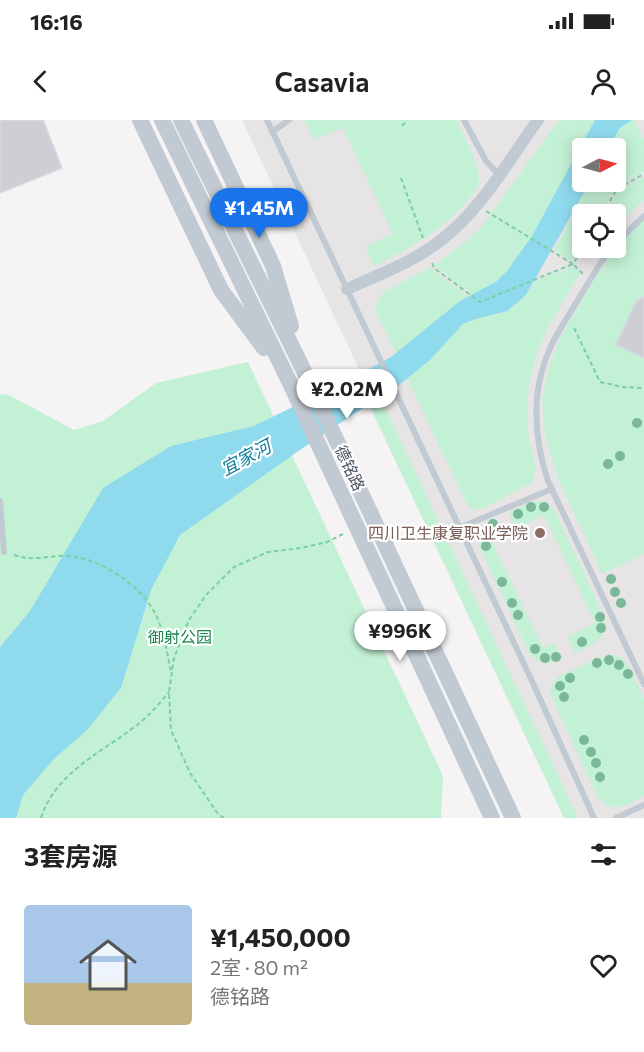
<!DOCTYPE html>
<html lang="zh">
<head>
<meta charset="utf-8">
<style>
	:root { --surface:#fff; --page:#f2f2f2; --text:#222; --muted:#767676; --accent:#1a73e8 }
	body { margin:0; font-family:Commissioner,"Noto Sans SC",sans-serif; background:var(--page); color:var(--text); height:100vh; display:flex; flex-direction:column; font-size:22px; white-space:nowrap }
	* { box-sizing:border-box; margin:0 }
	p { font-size:20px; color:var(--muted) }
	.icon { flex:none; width:33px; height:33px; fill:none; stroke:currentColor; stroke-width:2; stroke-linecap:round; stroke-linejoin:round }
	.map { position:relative; height:698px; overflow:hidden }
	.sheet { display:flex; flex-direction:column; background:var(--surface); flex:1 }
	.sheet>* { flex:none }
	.needle { width:39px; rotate:84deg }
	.controls { position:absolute; left:572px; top:18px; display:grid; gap:12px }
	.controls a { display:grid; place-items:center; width:54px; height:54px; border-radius:6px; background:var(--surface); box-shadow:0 3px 15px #0003; font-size:30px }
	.price { position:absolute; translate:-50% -51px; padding:0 14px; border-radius:21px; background:#fff; color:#222; font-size:20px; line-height:39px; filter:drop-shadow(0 2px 3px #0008) }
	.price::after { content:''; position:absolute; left:50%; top:36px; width:18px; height:14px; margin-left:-9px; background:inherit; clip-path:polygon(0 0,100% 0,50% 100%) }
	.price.current { background:var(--accent); color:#fff }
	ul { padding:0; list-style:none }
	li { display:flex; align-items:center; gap:18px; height:150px; padding:0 24px }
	li span { display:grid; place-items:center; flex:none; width:168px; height:120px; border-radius:6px; color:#555 }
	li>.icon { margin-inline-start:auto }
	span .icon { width:72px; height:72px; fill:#fffc; stroke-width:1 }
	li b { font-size:26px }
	h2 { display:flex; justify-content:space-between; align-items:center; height:72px; padding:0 24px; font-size:26px }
	.status { display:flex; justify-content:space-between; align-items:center; height:42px; padding:0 30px; background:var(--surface); direction:ltr }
	.status svg { height:16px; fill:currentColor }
	header { display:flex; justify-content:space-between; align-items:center; height:78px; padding:0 24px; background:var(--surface); font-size:27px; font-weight:600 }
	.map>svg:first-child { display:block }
	.education { fill:#e6e4e5; fill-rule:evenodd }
	.green { fill:#c3f1d5 }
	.water { fill:#90daee }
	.building { fill:#cdcfd5; stroke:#d7d9de; stroke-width:1.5 }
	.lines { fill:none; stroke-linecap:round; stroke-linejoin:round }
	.path { stroke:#7ad0a6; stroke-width:2; stroke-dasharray:4.5 3; stroke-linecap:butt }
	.service { stroke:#c1cad2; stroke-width:6 }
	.minor { stroke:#c1cad2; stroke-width:12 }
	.tertiary { stroke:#c1cad2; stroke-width:16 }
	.tree { fill:#7bb799 }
	.education-dot { fill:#8d6e63; stroke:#fff; stroke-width:2 }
	.labels { text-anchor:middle; stroke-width:4.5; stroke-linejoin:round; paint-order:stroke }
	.street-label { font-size:16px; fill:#4a5661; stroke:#fff }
	.education-label { font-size:16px; fill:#785e54; stroke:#fff; text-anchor:end }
	.park-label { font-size:16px; fill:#17864f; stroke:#fff }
	.water-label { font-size:18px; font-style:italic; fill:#0c7c9b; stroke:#fff }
</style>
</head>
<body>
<div class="status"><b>16:16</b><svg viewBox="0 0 49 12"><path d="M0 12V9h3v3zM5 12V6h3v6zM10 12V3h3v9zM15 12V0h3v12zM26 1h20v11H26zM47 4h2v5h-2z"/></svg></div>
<header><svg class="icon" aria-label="back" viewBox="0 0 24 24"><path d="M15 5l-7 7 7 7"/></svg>Casavia<svg class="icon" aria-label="person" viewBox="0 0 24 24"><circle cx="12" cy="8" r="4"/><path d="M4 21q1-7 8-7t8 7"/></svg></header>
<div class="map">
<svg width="644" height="698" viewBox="0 0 644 698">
	<rect width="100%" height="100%" fill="#f5f3f3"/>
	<!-- education -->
	<path class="education" d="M242,0h402v698h-74zM582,28h33v34h-33zM582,94h33v34h-33z"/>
	<!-- green -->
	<path class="green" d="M304,0h153c5,13 24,48 22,60 0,8 -7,14 -11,20 -27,32 -58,48 -94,66l-9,-19 28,-13 -50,-106 -29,12z
		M559,0h36l-63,116 -25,35 -10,10 -25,14 -37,-30 34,-26 13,-13z
		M632,0h2l10,20v32l-30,16 -15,26h-17v30l-10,17 -18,-11 37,-68h24v-34h-6l11,-20z
		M644,57v23l-29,26v-12h-11l13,-23z
		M644,99v335l-42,20 -44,-96 -13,-43 -3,-37 8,-35 11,-26 16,-28 19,-32 26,-37z
		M431,147l2,3 35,27 -8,4 -64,52 -21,-43 8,-18z
		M573,147l8,4 -34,58 -10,25 -8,27 -2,40 2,17 7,29 -3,15 -49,26 -12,2 -6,-8 -59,-124 23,-18 33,-36 22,-8 12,-1 29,-20 9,-14z
		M248,242l195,414 -2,42h-441v-424l9,1 65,35 29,-9 53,-38z
		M380,277l198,421h-14l-196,-415z
		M535,381c9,0 14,3 20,10l50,107c3,23 -12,26 -30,35l-8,-16 28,-14 -51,-108 -28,13 -7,-16z
		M494,398l2,1 7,15 -12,6 52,108 11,-5 7,16c-13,7 -22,5 -32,-6l-49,-105c-5,-15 2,-23 14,-30z
		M609,534l9,2 7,5 5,7 14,31v97c-16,8 -31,19 -46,2l-48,-104 2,-9 7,-9z"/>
	<!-- water -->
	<path class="water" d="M595,0h37l-12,8 -12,20h-26v34h8l-64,113 -19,16 -31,8 -13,5 -33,36 -37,30 -21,12 -75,50 -117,83 -29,55 -30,98 -35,43 -32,28 -31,36 -7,23h-16v-171l30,-36 73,-123 68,-42 83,-20 104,-51 33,-18 69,-56 37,-20 10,-10 25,-35z"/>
	<!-- building -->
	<path class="building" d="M0,0h43l19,48 -62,25z
		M644,177v61l-28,-13 20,-44z"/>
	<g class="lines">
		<!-- path -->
		<path class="path" d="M402,6l5,-6
			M401,58l22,60
			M486,91l87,53 10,-16
			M602,94l15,-25 27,-15
			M432,143l2,5 46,34 93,-38 10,10
			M574,208l26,54 23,5 21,1
			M14,435c4,1 9,3 13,3 13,1 28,-3 42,-2 28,2 65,25 81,49 13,18 16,44 21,66
			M41,698c15,-46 60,-65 96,-93 12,-9 22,-21 32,-33
			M224,698l-6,-4 -28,-41 -19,-43 -2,-38 5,-34 15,-38 17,-25 28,-28 34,-15 33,-4 26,-6 16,-8"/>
		<!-- service -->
		<path class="service" d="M267,0l265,561 62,137
			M464,0l22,41 13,14
			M272,12l17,-12
			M615,124l29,-28
			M612,128c-13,15 -22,33 -33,50 -9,16 -20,31 -28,48 -20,44 -18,90 -3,135l96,203
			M0,381l4,51
			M459,408l93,-39
			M616,698l28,-13"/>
		<!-- minor -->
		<path class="minor" d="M347,169c31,-14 66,-27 93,-48 42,-32 68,-80 98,-121"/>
		<!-- tertiary -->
		<path class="tertiary" d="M140,0l81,170 43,58
			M162,0l127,261 203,437
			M181,0l124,253 208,445
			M204,0l69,146 18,60"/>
	</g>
	<!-- trees -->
	<g class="tree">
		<circle cx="637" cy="303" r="5"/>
		<circle cx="620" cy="336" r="5"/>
		<circle cx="608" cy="344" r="5"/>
		<circle cx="531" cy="387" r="5"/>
		<circle cx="544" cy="387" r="5"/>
		<circle cx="518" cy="394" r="5"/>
		<circle cx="493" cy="404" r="5"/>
		<circle cx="486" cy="415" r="5"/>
		<circle cx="486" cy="426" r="5"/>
		<circle cx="611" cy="459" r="5"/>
		<circle cx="502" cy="462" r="5"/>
		<circle cx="615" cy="472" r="5"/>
		<circle cx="512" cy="483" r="5"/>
		<circle cx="621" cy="483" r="5"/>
		<circle cx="518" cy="495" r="5"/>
		<circle cx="600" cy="497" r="5"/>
		<circle cx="601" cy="508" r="5"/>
		<circle cx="582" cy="522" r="5"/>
		<circle cx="535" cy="529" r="5"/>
		<circle cx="556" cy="537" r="5"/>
		<circle cx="545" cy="538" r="5"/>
		<circle cx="609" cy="540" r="5"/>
		<circle cx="597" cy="543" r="5"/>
		<circle cx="619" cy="545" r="5"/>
		<circle cx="628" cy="554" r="5"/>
		<circle cx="570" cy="558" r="5"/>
		<circle cx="560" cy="566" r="5"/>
		<circle cx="564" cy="577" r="5"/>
		<circle cx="584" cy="620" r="5"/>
		<circle cx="591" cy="632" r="5"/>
		<circle cx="596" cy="643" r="5"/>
		<circle cx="600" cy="657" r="5"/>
	</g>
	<!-- markers -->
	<circle class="education-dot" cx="540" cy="413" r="6"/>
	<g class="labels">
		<!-- street labels -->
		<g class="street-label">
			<text transform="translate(350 348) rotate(65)" y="6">德铭路</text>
		</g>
		<!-- education labels -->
		<g class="education-label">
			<text x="528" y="419">四川卫生康复职业学院</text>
		</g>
		<!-- park labels -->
		<g class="park-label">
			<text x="180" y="523">御射公园</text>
		</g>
		<!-- water labels -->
		<g class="water-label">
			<text transform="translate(246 338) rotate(-28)" y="6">宜家河</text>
		</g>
	</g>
</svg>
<div class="controls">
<a><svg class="needle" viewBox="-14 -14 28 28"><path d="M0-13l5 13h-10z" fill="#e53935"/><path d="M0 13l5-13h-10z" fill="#767676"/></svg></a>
<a><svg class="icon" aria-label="locate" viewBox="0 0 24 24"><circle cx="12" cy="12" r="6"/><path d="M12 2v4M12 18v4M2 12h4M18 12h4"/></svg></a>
</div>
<b class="price current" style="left:259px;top:119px">¥1.45M</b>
<b class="price" style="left:347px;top:300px">¥2.02M</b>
<b class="price" style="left:400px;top:542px">¥996K</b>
</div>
<section class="sheet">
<h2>3套房源<svg class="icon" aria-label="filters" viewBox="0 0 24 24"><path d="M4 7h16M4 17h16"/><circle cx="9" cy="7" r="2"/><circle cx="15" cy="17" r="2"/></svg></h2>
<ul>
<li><span style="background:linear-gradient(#a9c7e8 65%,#c2b280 0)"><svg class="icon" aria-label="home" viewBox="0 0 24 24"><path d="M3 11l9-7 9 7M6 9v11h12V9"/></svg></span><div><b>¥1,450,000</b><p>2室 · 80 m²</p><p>德铭路</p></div><svg class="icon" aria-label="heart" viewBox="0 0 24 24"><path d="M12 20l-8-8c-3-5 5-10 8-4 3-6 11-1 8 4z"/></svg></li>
</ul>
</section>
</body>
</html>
